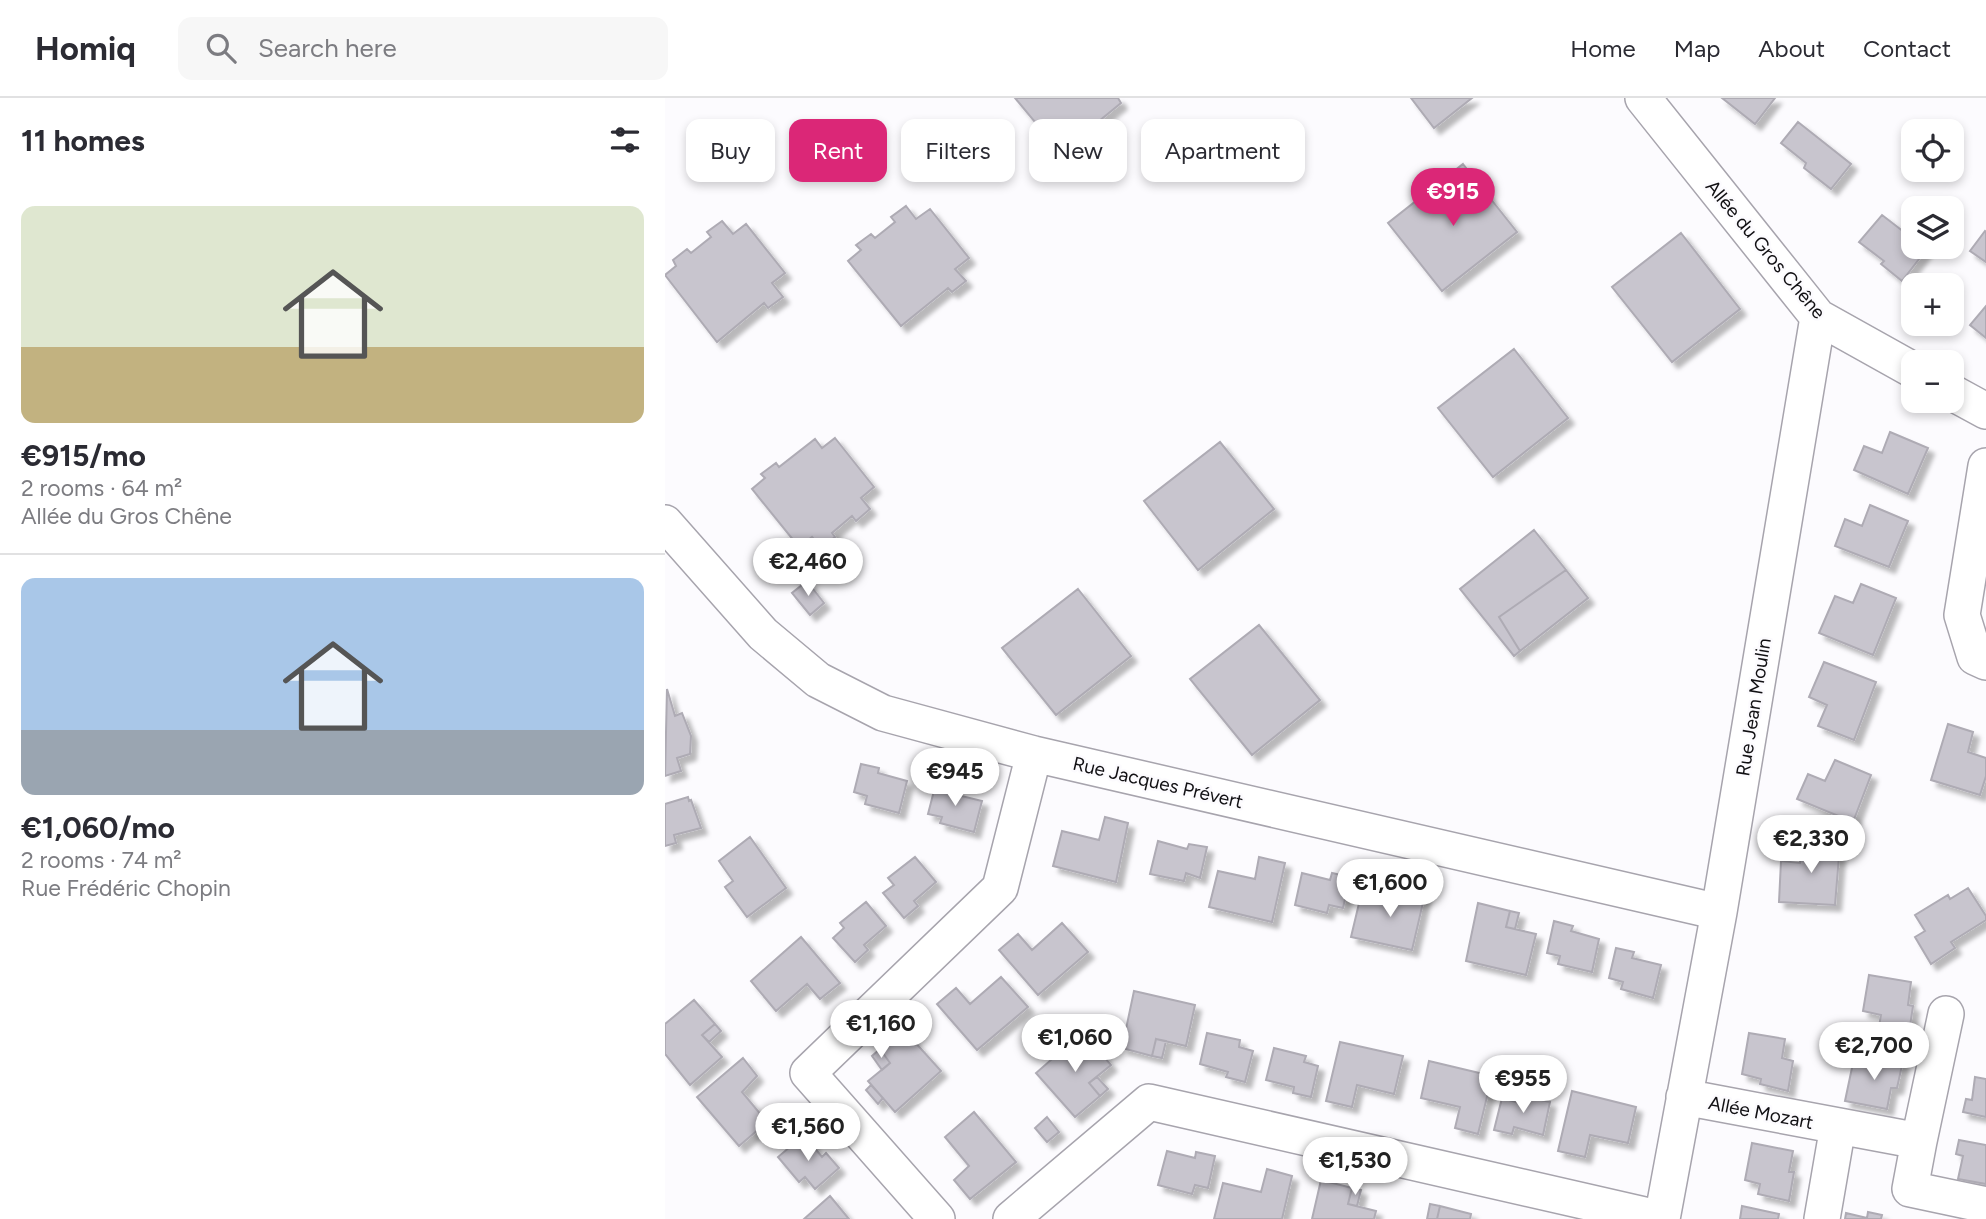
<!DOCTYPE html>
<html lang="en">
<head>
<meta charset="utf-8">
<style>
	:root { --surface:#fff; --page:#f7f7f7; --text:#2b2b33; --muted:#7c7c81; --line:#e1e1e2; --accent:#db2777 }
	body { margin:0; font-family:Figtree,sans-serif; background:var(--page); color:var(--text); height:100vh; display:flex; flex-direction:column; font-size:26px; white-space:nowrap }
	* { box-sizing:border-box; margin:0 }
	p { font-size:23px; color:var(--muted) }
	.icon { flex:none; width:38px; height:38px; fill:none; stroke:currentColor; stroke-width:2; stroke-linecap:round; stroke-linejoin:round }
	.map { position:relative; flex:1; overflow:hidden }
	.drawer { display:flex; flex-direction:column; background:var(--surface); width:665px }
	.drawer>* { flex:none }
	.guide { position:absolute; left:21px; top:21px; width:665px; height:63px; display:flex; gap:14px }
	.fabs { position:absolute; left:1236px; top:21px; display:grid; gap:14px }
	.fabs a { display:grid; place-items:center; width:63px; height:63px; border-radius:14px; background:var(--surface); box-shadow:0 4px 10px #0003; font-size:35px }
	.price { position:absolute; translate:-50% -60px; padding:0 16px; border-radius:24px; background:#fff; color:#222; font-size:23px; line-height:46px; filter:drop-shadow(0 2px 4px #0008) }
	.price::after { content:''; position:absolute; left:50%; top:42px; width:21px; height:16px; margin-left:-10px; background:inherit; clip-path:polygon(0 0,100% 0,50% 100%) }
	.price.on { background:var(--accent); color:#fff }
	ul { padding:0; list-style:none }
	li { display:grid; align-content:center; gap:14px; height:371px; padding:0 21px }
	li+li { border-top:2px solid var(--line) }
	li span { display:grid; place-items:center; height:217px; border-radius:14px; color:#555 }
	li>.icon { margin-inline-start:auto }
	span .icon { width:126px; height:126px; fill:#fffc; stroke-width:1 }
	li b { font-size:30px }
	h2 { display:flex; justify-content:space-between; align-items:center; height:84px; padding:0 21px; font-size:30px }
	.pill { padding:0 24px; border-radius:14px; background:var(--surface); box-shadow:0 4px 10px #0003; font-size:24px; line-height:63px }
	.pill.on { background:var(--accent); color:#fff }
	header { display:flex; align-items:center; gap:42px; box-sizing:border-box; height:98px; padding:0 35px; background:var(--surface); border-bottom:2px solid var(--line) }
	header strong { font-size:33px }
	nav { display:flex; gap:38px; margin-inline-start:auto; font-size:24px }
	.search { width:490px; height:63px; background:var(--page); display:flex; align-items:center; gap:18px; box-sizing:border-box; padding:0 24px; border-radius:14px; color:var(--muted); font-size:26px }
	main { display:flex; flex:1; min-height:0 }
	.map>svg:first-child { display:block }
	.building { fill:#c8c5ce; stroke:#aeabb4; stroke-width:2; filter:url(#shadow) }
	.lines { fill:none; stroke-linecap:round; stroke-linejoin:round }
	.street-casing { stroke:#a7a4ad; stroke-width:38 }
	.street { stroke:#fff; stroke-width:35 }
	.labels { text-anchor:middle; stroke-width:5; stroke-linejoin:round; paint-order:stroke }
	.street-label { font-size:19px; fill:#111013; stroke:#fcfbfe }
</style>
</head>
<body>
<header>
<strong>Homiq</strong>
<div class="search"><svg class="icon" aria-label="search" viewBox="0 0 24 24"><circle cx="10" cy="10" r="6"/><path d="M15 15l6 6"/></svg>Search here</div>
<nav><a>Home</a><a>Map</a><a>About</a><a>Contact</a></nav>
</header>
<main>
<section class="drawer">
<h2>11 homes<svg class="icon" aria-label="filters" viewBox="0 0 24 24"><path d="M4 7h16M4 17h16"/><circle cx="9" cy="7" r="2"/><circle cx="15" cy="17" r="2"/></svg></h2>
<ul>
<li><span style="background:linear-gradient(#dfe7d0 65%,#c2b280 0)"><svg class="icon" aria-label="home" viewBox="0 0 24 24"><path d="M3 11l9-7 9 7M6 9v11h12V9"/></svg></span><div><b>€915/mo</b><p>2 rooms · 64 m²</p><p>Allée du Gros Chêne</p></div></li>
<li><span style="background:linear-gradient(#a9c7e8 70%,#9aa5b1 0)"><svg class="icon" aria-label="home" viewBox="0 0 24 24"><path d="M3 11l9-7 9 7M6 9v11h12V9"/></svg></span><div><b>€1,060/mo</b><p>2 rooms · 74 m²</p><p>Rue Frédéric Chopin</p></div></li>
</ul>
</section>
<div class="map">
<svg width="1321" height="1121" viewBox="0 0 1321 1121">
	<defs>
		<filter id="shadow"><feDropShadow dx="6" dy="6" stdDeviation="2" flood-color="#0004"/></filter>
	</defs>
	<rect width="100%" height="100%" fill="#fcfbfe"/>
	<!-- building -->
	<path class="building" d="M350,0h103l3,5 -34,28 4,5 -15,11 -10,-11 -12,9z
		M746,0h61l-38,30z
		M1057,0h53l-20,26z
		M1133,24l53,42 -20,25 -27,-21 2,-5 -25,-20z
		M798,66l54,68 -75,59 -54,-68z
		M241,108l10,13 14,-10 39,49 -14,11 11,12 -14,11 -4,-4 -47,38 -53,-65 13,-11 -5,-5 15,-11 4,4 20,-16 -4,-5z
		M1217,117l31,24v8h9l4,3 -24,31 -21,-17 3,-3 -25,-19z
		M57,123l11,13 13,-10 39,49 -13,10 11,14 -15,11 -4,-5 -47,39 -52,-67 11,-9 -3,-6 14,-11 4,4 20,-16 -4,-5z
		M1320,133l1,1v30l-16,-11z
		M1016,135l59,76 -68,53 -60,-75z
		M1321,208v32l-16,-13z
		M849,251l54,69 -75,59 -55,-69z
		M1225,334l38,16 -20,46 -54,-24 10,-24 18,7z
		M170,340l39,49 -13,11 9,11 -14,12 -4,-5 -20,17 3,4 -14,11 -9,-11 -13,10 -47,-58 13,-11 -4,-4 15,-11 3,4 36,-28 7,9z
		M555,344l54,67 -76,61 -54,-69z
		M1205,407l38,16 -19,46 -54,-21 10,-27 17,7z
		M869,432l32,40 -67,47 21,34 -6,5 -54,-67z
		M901,472l22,28 -68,53 -21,-34z
		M142,483l17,22 -14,12 -18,-22z
		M1196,486l35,14 -23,57 -54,-22 16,-37 18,7z
		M413,491l53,67 -75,59 -54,-67z
		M594,527l61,75 -68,55 -62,-76z
		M1159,564l52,20 -22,58 -36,-14 9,-21 -18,-8z
		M2,591l8,27 7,-3 9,23 -1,18 -13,4 4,13 -16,5z
		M1283,626l25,8 -5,20 18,6v18l-6,19 -49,-15z
		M1170,662l36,15 -18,47 -56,-23 11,-25 17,7z
		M196,666l18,4 -1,5 29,8 -8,32 -34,-9 2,-8 -13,-4z
		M271,685l18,5 -1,6 29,7 -8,31 -34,-9 2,-6 -14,-3z
		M23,699l1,4 2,-1 10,28 -27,7 2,8 -11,3v-42z
		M440,719l23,6 -12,59 -63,-16 9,-35 37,9z
		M85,739l36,51 -39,29 -22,-30 8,-6 -14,-20z
		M1137,742l38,4 -5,61 -56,-3 2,-41 19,2z
		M493,743l29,8 2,-5 18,3 -7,31 -14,-5 -2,8 -34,-7z
		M250,759l21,25 -22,19 4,5 -14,12 -21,-25 11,-8 -6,-7z
		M594,759l26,6 -13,59 -63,-15 9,-36 37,8z
		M637,775l28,7 2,-7 18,4 -7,31 -14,-3 -2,8 -32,-8z
		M718,786l8,2 -4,16 -9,-2z
		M726,788l34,8 -13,56 -61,-13 10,-42 26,7z
		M1303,790l18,28v4l-35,22 4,6 -24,16 -16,-27 10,-6 -10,-16 33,-20 2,4z
		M201,804l20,24 -22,19 4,5 -13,12 -22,-24 11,-10 -4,-5z
		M813,805l32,8 -4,16 30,7 -10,41 -60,-14z
		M845,813l9,2 -4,16 -9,-2z
		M889,823l19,5 -2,5 28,8 -7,33 -34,-8 2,-8 -13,-3z
		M397,825l26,29 -50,43 -39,-45 19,-16 14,16z
		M136,839l39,46 -20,16 -13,-15 -31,27 -25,-30z
		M951,850l18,4 -2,6 29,7 -8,33 -32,-9 2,-7 -14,-4z
		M1204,877l42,7 -3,23 5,1 -4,27 -30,-7 2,-11 -18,-4z
		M336,879l27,30 -51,43 -40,-46 19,-16 14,16z
		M469,893l61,14 -9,41 -30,-7 -4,17 -30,-8z
		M29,902l21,24 -13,11 20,22 -32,28 -25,-31v-30z
		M50,926l6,7 -12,11 -7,-7z
		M238,931l38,42 -46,41 -27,-31 22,-18 -10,-14z
		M418,934l28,33 -22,18 11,13 -25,21 -39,-44z
		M542,935l33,7 -1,7 14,4 -8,31 -19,-5 2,-5 -28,-8z
		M1084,935l36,6 -3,19 11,3 -5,30 -28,-7 1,-5 -19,-5z
		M491,941l10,2 -4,17 -10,-2z
		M675,944l63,14 -9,38 -37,-9 -5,22 -26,-6z
		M609,950l32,8 -2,6 14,4 -7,31 -18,-4 1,-6 -28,-7z
		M215,951l10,14 -8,7 -10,-14z
		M1208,957l30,6 -6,27h-6l-4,21 -42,-8 8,-38 17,3z
		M78,960l14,18 -15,16 25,30 -28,24 -42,-49z
		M764,963l63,15 -14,58 -23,-6 5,-21 -39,-9z
		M432,979l11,12 -8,7 -11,-13z
		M1310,979l11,2v38l-23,-5 3,-13 6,1z
		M206,987l12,13 -5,6 -12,-14z
		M907,993l64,16 -8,36 -38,-8 -5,22 -27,-6z
		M853,997l32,7 -7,33 -29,-8 -2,7 -18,-4 8,-32 14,4z
		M309,1014l42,50 -46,37 -16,-19 15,-14 -24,-29z
		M382,1019l12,15 -12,10 -12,-14z
		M139,1037l18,22 4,-4 13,15 -24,21 -10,-12 -6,5 -21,-25z
		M1294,1042l27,5v39l-28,-5 5,-23 -7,-2z
		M1087,1045l41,8 -4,21h5l-5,29 -31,-7 2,-10 -15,-4z
		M502,1053l28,7 1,-6 19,4 -7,32 -13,-3 -3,9 -34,-9z
		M602,1071l25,7 -10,43h-68l9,-36 38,9z
		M656,1082l31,8 -4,16 28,7 -2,8h-62z
		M687,1090l9,2 -4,16 -9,-2z
		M165,1098l19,23h-45z
		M765,1106l10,2 -3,13h-10z
		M775,1108l31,8 -1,5h-33z
		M1077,1108l37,8 -1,5h-38z
		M1203,1114l14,3 -1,4h-36l1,-6 21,5z"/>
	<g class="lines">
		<defs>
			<path id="street" d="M978,0l175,219 95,53
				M1286,294l35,19
				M1321,368l-24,149 13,42 11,5
				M0,425l98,111 55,46 65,33 151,41 685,158
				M1019,999l235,44 27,-127
				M1254,1043l-9,48 76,16
				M272,1121l-129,-146 192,-185 34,-134
				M346,1121l138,-117 513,117
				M997,1121l57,-307 99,-595
				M1157,1121l16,-93"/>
		</defs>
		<!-- street casing -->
		<use href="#street" class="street-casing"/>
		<!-- street -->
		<use href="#street" class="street"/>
	</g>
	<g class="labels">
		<!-- street labels -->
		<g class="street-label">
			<text transform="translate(1101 151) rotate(50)" y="7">Allée du Gros Chêne</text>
			<text transform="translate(1088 609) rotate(-81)" y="7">Rue Jean Moulin</text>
			<text transform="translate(493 684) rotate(13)" y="7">Rue Jacques Prévert</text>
			<text transform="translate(1096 1014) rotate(11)" y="7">Allée Mozart</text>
		</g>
	</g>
</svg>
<div class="fabs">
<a><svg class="icon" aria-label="locate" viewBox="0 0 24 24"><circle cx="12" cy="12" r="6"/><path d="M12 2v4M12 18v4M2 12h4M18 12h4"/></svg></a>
<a><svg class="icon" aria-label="layers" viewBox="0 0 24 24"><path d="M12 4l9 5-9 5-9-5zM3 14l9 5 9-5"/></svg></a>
<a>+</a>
<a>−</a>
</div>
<b class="price on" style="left:788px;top:130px">€915</b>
<b class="price" style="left:143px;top:500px">€2,460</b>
<b class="price" style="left:290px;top:710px">€945</b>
<b class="price" style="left:1146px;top:777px">€2,330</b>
<b class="price" style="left:725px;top:821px">€1,600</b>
<b class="price" style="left:216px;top:962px">€1,160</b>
<b class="price" style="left:410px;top:976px">€1,060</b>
<b class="price" style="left:1209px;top:984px">€2,700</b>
<b class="price" style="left:858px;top:1017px">€955</b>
<b class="price" style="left:143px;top:1065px">€1,560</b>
<b class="price" style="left:690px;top:1099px">€1,530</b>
<div class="guide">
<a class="pill">Buy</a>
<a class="pill on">Rent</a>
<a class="pill">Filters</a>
<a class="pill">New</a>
<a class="pill">Apartment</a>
</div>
</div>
</main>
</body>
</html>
